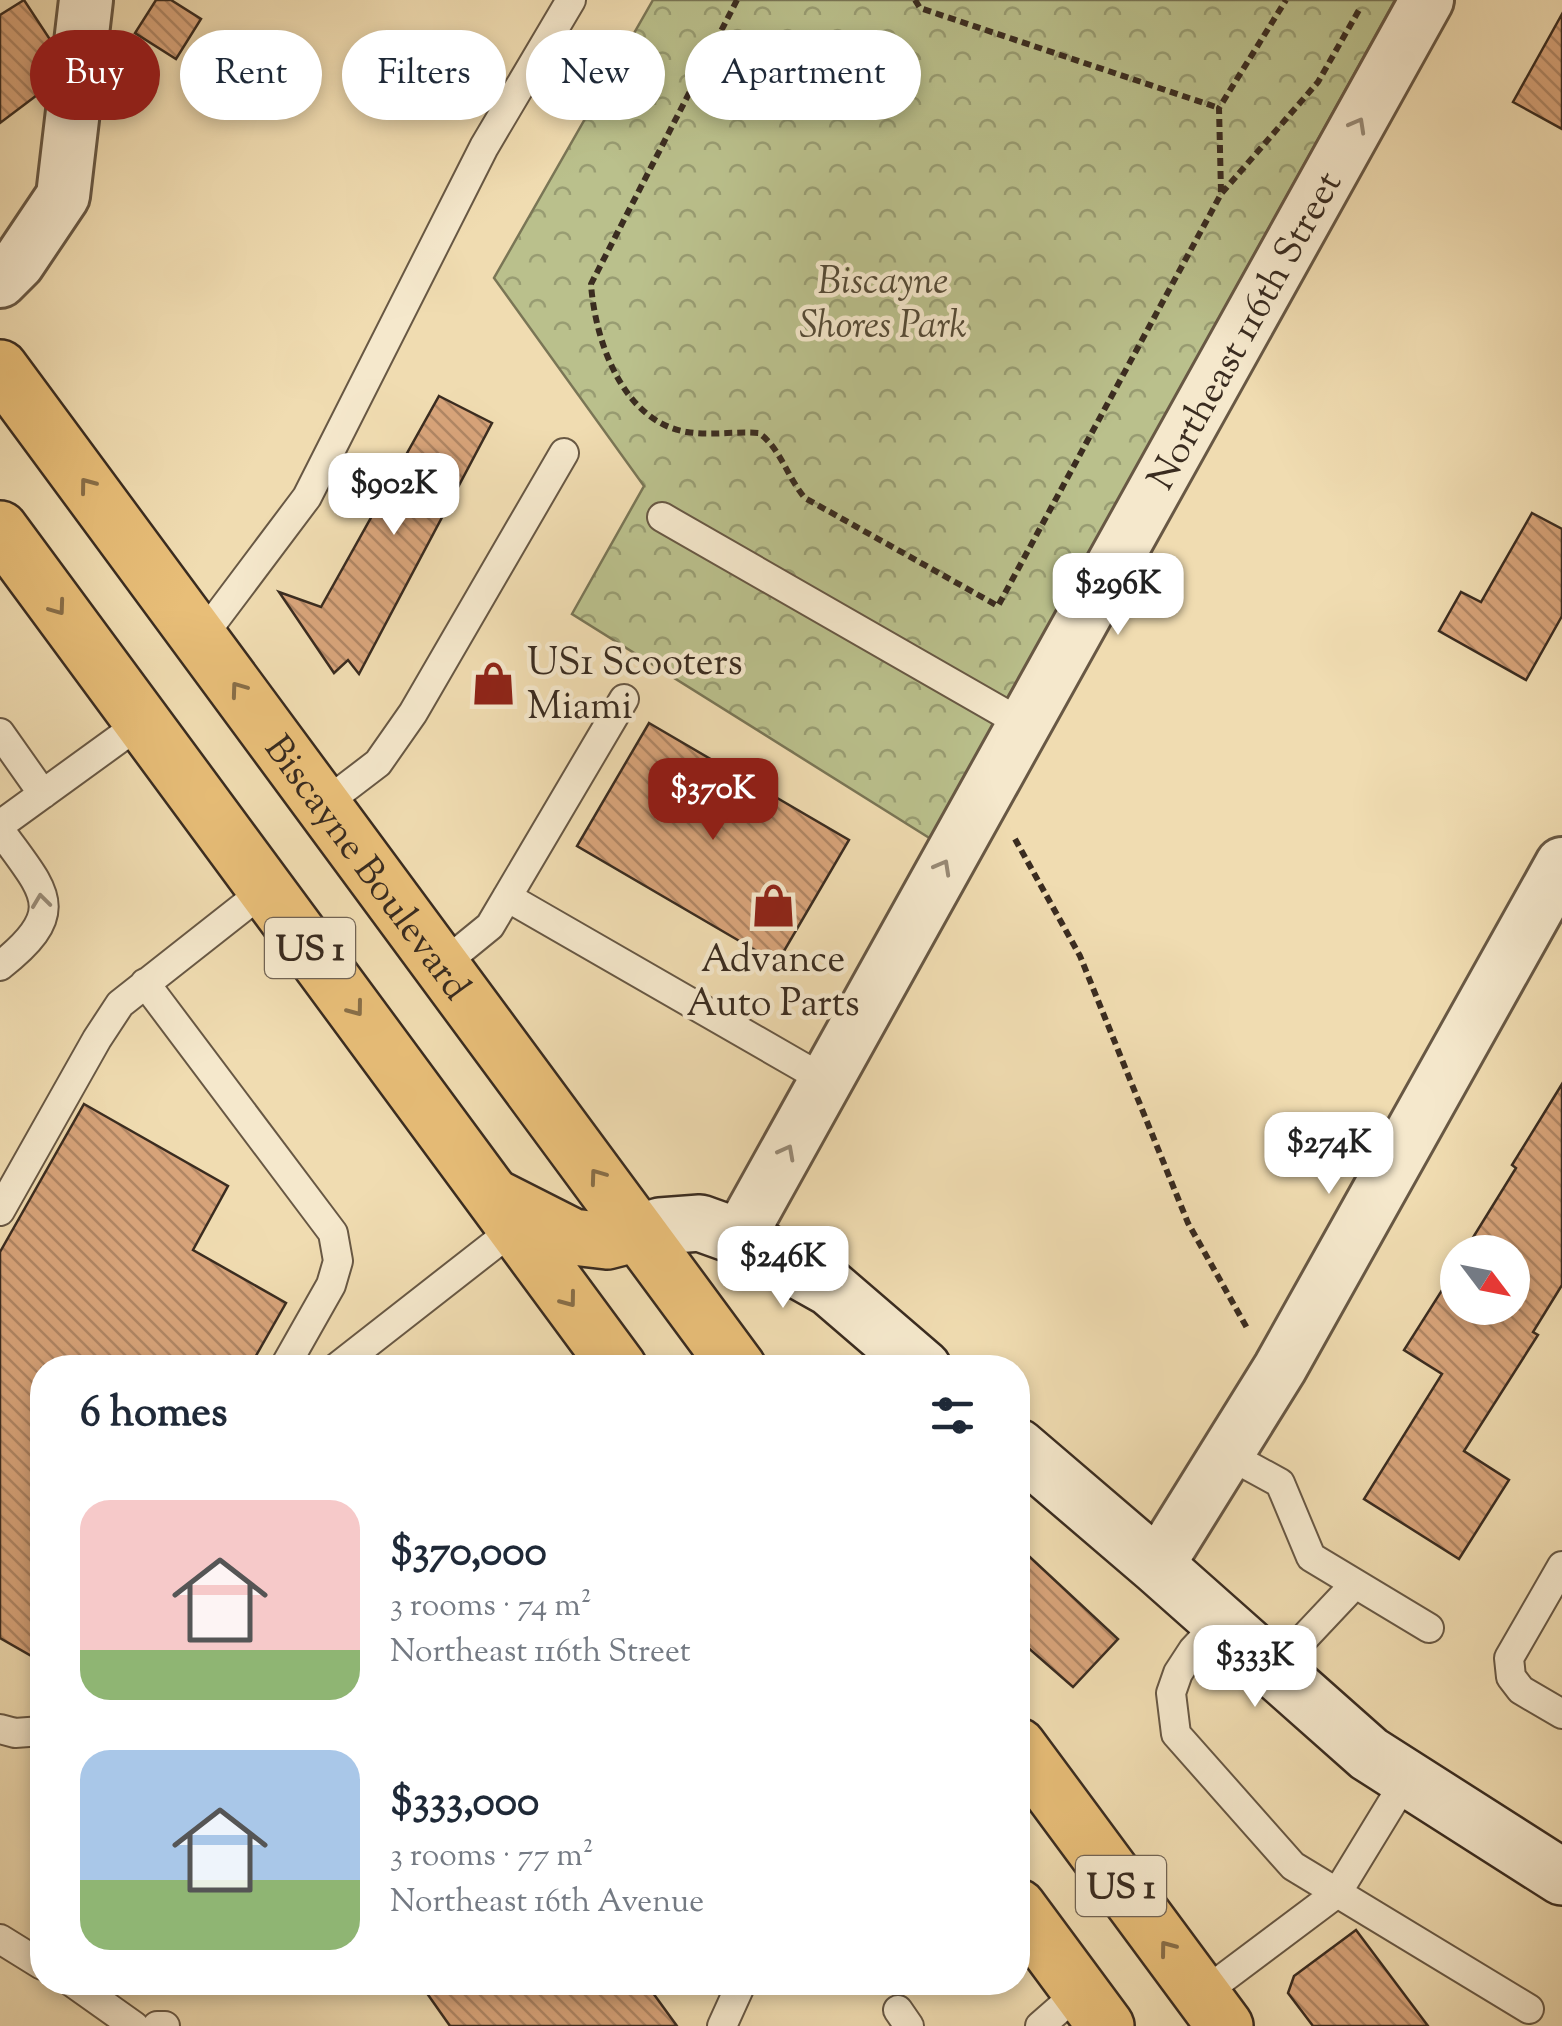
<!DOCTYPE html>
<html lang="en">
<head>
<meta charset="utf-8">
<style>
	:root { --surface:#fff; --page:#f2f2f3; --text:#1f2937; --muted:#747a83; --accent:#8f2418 }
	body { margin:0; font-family:"Sorts Mill Goudy",serif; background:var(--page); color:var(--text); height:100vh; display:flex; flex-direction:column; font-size:38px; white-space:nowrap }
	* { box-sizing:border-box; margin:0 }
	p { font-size:32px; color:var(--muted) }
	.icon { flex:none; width:55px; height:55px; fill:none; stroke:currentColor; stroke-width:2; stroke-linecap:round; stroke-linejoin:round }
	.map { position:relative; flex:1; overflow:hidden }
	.side { position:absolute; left:30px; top:1355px; width:1000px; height:640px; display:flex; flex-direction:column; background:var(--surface); border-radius:40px; box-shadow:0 5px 15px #0003 }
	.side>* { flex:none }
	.guide { position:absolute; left:30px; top:30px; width:1000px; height:90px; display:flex; gap:20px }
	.needle { width:65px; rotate:122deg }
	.buttons { position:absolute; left:1440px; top:1235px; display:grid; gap:20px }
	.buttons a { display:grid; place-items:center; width:90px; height:90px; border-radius:50%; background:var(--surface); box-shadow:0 5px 15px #0003; font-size:50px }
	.price { position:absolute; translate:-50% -85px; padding:0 22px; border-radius:20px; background:#fff; color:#222; font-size:32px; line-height:65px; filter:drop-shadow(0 2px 5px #0008) }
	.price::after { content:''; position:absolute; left:50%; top:60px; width:30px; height:22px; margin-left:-15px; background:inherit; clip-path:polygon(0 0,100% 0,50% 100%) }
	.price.selected { background:var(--accent); color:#fff }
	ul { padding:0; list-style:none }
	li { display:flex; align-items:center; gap:30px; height:250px; padding:0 50px }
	li span { display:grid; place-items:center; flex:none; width:280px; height:200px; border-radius:30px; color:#555 }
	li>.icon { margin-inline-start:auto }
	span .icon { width:120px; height:120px; fill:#fffc; stroke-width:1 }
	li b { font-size:42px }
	h2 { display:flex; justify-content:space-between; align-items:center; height:120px; padding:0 50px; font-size:42px }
	.tag { padding:0 35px; border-radius:45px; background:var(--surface); box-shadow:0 5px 15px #0003; font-size:35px; line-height:90px }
	.tag.selected { background:var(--accent); color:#fff }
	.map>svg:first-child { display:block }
	.forest { fill:url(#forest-crowns); stroke:#7a7656; stroke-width:2.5 }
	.building { fill:url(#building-back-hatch); stroke:#3a2c20; stroke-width:2.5 }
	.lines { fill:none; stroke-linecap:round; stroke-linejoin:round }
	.lane-casing { stroke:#685844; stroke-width:32 }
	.street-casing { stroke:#685844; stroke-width:58 }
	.secondary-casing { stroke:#3a2c20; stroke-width:60 }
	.primary-casing { stroke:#3a2c20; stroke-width:60 }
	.path { stroke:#3a2c20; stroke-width:6; stroke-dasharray:8 5; stroke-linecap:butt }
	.lane { stroke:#f5e8cc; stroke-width:28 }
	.street { stroke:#f5e8cc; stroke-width:52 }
	.secondary { stroke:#f5e8cc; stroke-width:55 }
	.primary { stroke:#e8be78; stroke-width:55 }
	.oneway { stroke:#988a76 }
	.oneway2 { stroke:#886e48 }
	.labels { text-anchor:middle; stroke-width:9; stroke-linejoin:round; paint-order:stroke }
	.shield { fill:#f5e8cc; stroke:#726454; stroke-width:2.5 }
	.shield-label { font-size:35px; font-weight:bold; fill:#3a2c20 }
	.park-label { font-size:38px; font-style:italic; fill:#544a36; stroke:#f5e8cc }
	.street-label { font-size:38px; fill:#3a2c20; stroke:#f5e8cc }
	.poi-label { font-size:38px; fill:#3a2c20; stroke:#f5e8cc; text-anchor:start }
</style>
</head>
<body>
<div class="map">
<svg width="1562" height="2026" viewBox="0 0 1562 2026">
	<defs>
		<pattern id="forest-crowns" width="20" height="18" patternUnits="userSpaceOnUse" patternTransform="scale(2.5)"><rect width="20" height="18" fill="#bac08c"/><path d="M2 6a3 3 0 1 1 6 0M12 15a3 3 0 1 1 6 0" fill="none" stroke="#989c72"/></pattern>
		<pattern id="building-back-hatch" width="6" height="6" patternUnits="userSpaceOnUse" patternTransform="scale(2.5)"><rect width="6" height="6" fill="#d8a47a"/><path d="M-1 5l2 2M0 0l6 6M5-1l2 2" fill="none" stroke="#b08664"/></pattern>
	</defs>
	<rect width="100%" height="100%" fill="#f0dcb1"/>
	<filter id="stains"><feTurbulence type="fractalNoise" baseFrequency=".002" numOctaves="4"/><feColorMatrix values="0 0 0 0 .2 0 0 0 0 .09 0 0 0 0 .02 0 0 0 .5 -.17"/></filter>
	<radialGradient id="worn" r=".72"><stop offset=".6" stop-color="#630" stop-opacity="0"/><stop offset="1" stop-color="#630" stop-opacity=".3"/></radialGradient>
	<!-- forest -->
	<path class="forest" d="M653,0h742l-464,839 -359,-225 72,-128 -150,-208z"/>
	<!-- building -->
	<path class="building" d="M24,0l27,41 -6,48 -45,34v-108z
		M156,0h15l30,19 -25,40 -41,-26z
		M1562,14v115l-49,-27z
		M439,396l53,27 -133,251 -11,-14 -14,13 -55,-81 42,15z
		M1532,513l30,16v87l-36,64 -87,-49 22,-39 20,10z
		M649,723l200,117 -72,123 -200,-117z
		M1562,1084v201l-29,47 5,3 -74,116 45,29 -50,79 -95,-60 78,-125 -38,-24 54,-85v43h54v-56h-48l52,-84 -4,-3z
		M84,1104l144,82 -35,64 93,53 -37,65h-207v294l-42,-24v-386z
		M1018,1546l100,93 -45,48 -47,-41 -8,-14z
		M1356,1930l72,96h-115l-25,-33 6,-17z
		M419,1982h226l32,44h-227z"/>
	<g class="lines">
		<defs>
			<path id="lane" d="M662,517l361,207
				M201,638l106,-141 177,-350 87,-147
				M0,733l43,61
				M323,805l55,-42 35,-50 151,-260
				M0,825l142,-103
				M0,830c44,62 71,80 0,136
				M507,897l318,183
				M441,966l49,-40 134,-227
				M145,983l188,250 5,28 -7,24 -47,83
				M0,1211l97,-172 23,-35 146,-115
				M336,1368l179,-140
				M1227,1454l53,29 31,74 118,71
				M1562,1566l-53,92 2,19 10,13 41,24
				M1220,1621l-27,29 -15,23 -7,20 5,41 117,132 236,143
				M1274,1670l81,-86
				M0,1729l15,4 27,-2
				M0,1939l42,26
				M72,1982l62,44
				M1201,1995l136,-102 69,-113
				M898,2010l11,16
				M157,2026h8
				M722,2026l20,-44
				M1040,2026l40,-35"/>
			<g id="street">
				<path d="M0,281l18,-18 45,-67 23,-196"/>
				<path id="s1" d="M739,1237l688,-1237"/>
				<path d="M1157,1566l123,-198 282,-504"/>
			</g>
			<path id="secondary" d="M638,1233l22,-7 40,-3 39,14 91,51 93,80
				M1018,1447l139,119 212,188 193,123"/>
			<g id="primary">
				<path id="s2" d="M0,368l738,1000"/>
				<path d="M0,529l619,839"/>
				<path d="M500,1200l73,37 34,4 31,-8"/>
				<path d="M1018,1746l207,280"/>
				<path d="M1018,1907l88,119"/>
			</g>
		</defs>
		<!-- lane casing -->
		<use href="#lane" class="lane-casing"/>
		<!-- street casing -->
		<use href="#street" class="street-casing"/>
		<!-- secondary casing -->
		<use href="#secondary" class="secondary-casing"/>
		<!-- primary casing -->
		<use href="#primary" class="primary-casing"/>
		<!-- path -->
		<path class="path" d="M737,0l-146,284c4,57 32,138 96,148 24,4 48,-1 72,1 22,16 28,44 46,65l193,108 223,-412 97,-112 41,-72
			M915,0l5,8 299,100
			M1221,192l-2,-84 67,-108
			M1015,839l65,117 108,267 59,105"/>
		<!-- lane -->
		<use href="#lane" class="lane"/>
		<!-- street -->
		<use href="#street" class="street"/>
		<!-- secondary -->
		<use href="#secondary" class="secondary"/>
		<!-- primary -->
		<use href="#primary" class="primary"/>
	</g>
	<!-- one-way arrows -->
	<defs><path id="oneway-chevron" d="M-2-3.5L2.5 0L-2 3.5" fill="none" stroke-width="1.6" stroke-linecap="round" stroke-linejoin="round" transform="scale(2.5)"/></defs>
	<g class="oneway">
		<use href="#oneway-chevron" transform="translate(1358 125) rotate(-61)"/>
		<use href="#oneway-chevron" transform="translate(943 867) rotate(-61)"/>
		<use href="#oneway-chevron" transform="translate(41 901) rotate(-97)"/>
		<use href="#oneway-chevron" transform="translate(787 1152) rotate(-62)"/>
	</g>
	<g class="oneway2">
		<use href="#oneway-chevron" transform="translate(87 485) rotate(-127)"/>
		<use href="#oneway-chevron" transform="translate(58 608) rotate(54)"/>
		<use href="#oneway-chevron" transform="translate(238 689) rotate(-126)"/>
		<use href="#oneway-chevron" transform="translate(356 1009) rotate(53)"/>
		<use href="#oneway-chevron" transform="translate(597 1176) rotate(-126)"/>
		<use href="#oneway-chevron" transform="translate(569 1300) rotate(53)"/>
		<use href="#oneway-chevron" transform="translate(1167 1948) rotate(-127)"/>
	</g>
	<!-- icons -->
	<defs>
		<symbol id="shop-bare" viewBox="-9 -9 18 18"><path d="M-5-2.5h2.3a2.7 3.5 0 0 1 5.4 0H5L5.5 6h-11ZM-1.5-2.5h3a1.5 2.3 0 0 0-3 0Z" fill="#8f2418" stroke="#f5e8cc" stroke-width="2.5" paint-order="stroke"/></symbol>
	</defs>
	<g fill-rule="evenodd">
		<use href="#shop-bare" x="462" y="652" width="63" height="63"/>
		<use href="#shop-bare" x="742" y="874" width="63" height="63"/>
	</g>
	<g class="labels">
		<!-- shield labels -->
		<g class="shield">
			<rect x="265" y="918" width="90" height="60" rx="8"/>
			<rect x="1076" y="1856" width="90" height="60" rx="8"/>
		</g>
		<g class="shield-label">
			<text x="310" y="960">US 1</text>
			<text x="1121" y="1898">US 1</text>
		</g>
		<!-- park labels -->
		<g class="park-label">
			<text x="883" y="293">Biscayne<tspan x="883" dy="44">Shores Park</tspan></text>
		</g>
		<!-- street labels -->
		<g class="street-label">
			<text dy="13" stroke="none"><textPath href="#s1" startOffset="1038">Northeast 116th Street</textPath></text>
			<text dy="13" stroke="none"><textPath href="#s2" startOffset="620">Biscayne Boulevard</textPath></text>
		</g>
		<!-- poi labels -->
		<g class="poi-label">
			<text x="527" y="674">US1 Scooters<tspan x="527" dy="44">Miami</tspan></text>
			<text x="773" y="971" text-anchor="middle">Advance<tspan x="773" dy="44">Auto Parts</tspan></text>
		</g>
	</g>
	<rect width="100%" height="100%" filter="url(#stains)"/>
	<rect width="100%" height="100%" fill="url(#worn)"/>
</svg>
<div class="buttons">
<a><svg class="needle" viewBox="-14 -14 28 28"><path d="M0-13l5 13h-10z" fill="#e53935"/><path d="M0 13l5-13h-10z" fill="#747a83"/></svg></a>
</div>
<b class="price" style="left:394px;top:538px">$902K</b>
<b class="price" style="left:1118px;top:638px">$296K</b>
<b class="price selected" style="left:713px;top:843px">$370K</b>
<b class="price" style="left:1329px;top:1197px">$274K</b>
<b class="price" style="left:783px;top:1311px">$246K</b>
<b class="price" style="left:1255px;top:1710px">$333K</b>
<div class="guide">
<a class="tag selected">Buy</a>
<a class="tag">Rent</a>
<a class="tag">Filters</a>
<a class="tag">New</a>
<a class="tag">Apartment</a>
</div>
<section class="side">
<h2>6 homes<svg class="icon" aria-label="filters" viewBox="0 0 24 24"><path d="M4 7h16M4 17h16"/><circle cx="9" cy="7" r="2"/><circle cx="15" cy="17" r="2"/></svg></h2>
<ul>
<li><span style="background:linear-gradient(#f6c9c9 75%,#8fb573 0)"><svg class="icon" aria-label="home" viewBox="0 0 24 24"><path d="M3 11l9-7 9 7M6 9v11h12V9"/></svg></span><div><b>$370,000</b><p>3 rooms · 74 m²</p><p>Northeast 116th Street</p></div></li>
<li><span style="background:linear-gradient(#a9c7e8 65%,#8fb573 0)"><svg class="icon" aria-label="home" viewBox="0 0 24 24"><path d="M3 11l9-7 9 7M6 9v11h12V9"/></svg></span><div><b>$333,000</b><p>3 rooms · 77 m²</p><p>Northeast 16th Avenue</p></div></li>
</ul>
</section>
</div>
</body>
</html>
